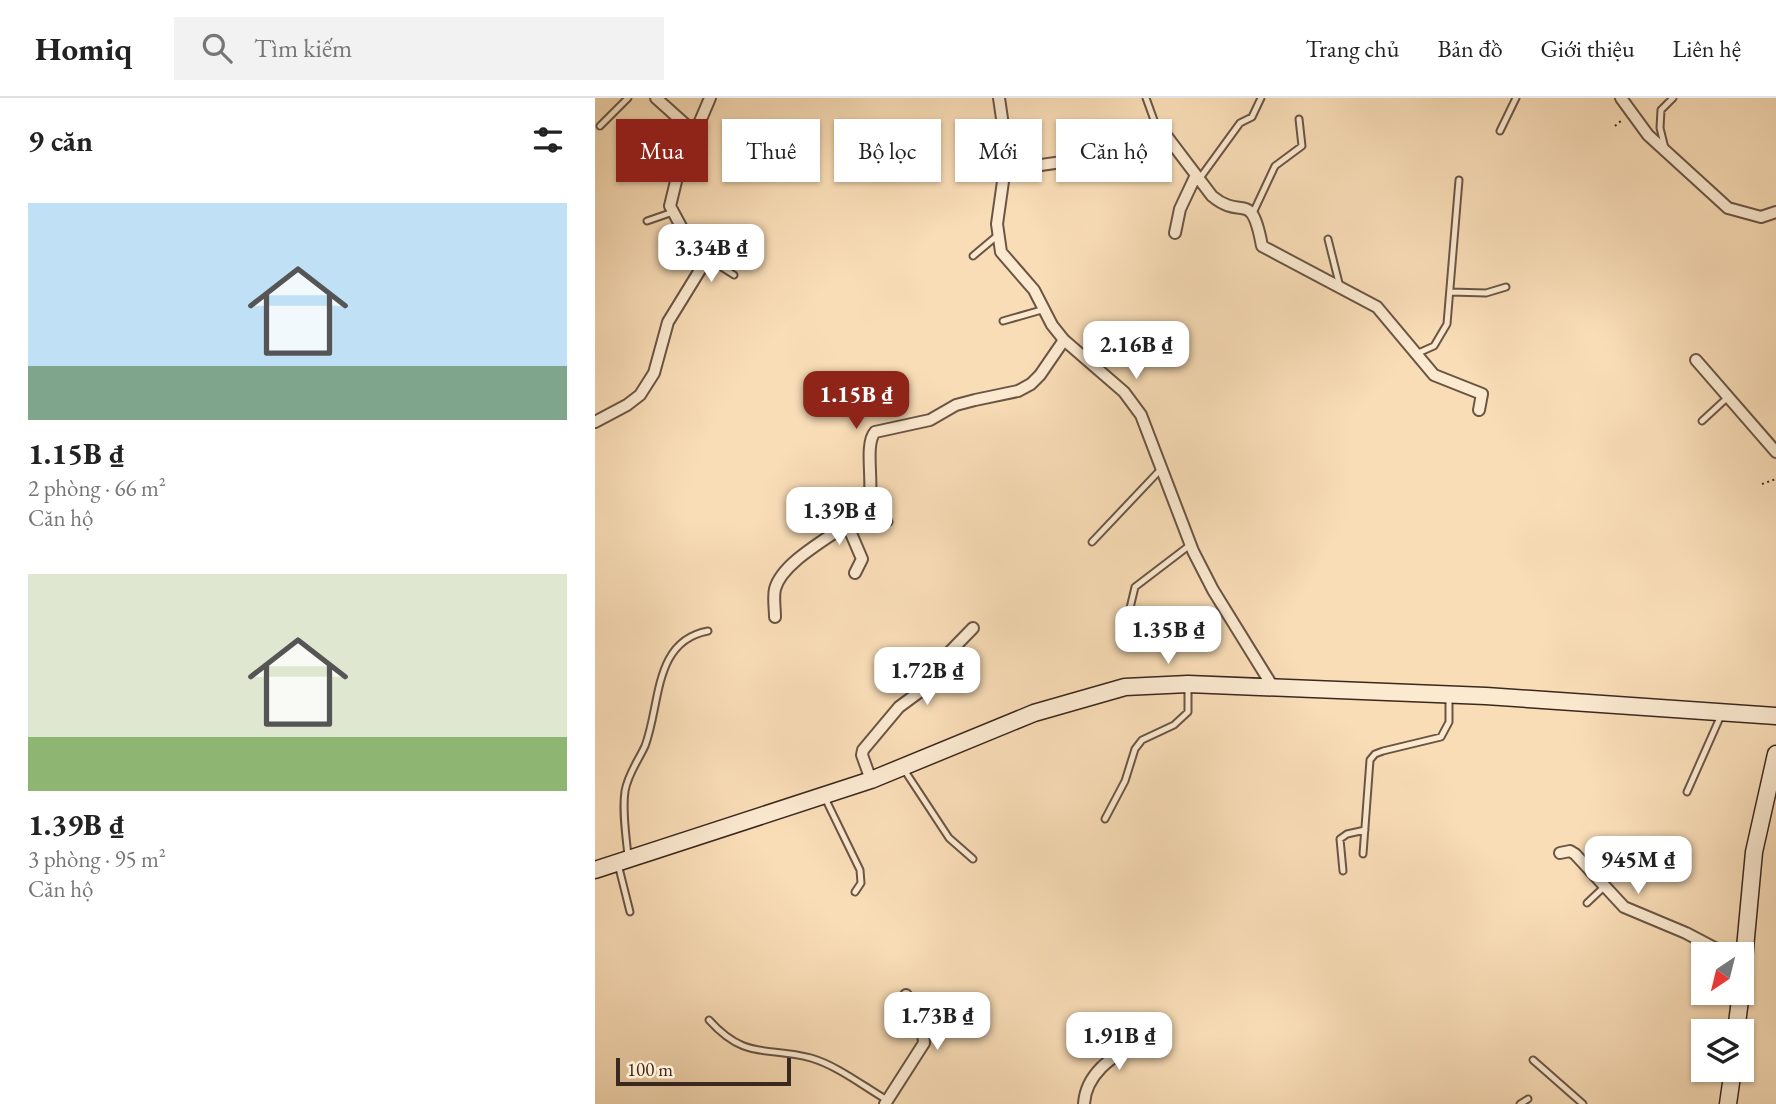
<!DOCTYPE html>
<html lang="vi">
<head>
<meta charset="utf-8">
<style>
	:root { --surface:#fff; --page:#f2f2f2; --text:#222; --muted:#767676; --line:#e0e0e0; --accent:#8f2418 }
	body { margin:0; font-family:"EB Garamond",serif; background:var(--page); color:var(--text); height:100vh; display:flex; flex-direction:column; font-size:26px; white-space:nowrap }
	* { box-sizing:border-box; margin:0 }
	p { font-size:23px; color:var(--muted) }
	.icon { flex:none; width:38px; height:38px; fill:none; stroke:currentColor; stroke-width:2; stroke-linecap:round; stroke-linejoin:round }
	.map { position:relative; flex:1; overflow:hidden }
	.sheet { display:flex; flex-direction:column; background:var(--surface); width:595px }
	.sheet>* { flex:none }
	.guide { position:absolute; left:21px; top:21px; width:665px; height:63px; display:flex; gap:14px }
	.needle { width:46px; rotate:215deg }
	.fabs { position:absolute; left:1096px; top:844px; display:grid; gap:14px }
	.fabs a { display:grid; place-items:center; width:63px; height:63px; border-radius:0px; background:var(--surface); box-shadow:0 2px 5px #0004; font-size:35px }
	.scale { position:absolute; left:21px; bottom:18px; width:175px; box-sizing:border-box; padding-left:7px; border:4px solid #3b281e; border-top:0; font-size:19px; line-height:24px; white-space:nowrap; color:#3b281e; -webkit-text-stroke:5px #fbe9d0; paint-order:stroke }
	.price { position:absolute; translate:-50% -60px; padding:0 16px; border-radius:14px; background:#fff; color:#222; font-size:23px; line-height:46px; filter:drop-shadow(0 2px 4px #0008) }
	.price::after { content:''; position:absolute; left:50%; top:42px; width:21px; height:16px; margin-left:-10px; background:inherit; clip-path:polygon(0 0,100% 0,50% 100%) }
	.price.current { background:var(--accent); color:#fff }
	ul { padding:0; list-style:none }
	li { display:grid; align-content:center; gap:14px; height:371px; padding:0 28px }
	li span { display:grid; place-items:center; height:217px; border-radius:0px; color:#555 }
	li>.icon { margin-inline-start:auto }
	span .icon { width:126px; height:126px; fill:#fffc; stroke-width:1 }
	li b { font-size:30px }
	h2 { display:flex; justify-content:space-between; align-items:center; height:84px; padding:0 28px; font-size:30px }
	.tag { padding:0 24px; border-radius:0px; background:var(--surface); box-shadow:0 2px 5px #0004; font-size:24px; line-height:63px }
	.tag.current { background:var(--accent); color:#fff }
	header { display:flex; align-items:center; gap:42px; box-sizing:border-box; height:98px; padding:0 35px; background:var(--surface); border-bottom:2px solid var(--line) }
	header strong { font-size:33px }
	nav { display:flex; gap:38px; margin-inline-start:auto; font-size:24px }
	.search { width:490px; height:63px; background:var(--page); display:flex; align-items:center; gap:18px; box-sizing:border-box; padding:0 24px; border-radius:0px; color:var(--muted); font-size:26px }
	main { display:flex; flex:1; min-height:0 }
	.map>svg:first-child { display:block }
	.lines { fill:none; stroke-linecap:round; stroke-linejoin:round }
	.lane-casing { stroke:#6a5544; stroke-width:9 }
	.street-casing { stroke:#6a5544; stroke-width:14 }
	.secondary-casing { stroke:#3b281e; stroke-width:19 }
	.path { stroke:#3b281e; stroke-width:2; stroke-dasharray:2 3.5; stroke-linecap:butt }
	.lane { stroke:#fbe9d0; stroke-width:5 }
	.street { stroke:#fbe9d0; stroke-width:10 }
	.secondary { stroke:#fbe9d0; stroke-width:16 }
</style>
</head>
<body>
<header>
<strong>Homiq</strong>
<div class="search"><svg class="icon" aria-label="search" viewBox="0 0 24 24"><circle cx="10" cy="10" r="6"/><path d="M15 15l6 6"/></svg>Tìm kiếm</div>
<nav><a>Trang chủ</a><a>Bản đồ</a><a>Giới thiệu</a><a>Liên hệ</a></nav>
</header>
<main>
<section class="sheet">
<h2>9 căn<svg class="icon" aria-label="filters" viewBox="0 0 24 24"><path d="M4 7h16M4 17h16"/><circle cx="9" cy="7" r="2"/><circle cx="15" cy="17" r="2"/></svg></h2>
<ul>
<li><span style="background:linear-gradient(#bfe0f5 75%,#7fa58c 0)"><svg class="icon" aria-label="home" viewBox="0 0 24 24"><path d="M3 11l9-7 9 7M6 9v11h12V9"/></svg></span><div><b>1.15B ₫</b><p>2 phòng · 66 m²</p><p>Căn hộ</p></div></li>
<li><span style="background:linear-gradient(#dfe7d0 75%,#8fb573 0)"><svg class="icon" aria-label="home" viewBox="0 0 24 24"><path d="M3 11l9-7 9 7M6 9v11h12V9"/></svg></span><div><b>1.39B ₫</b><p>3 phòng · 95 m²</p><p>Căn hộ</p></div></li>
</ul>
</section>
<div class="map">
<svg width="1181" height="1006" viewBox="0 0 1181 1006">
	<rect width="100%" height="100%" fill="#f9ddb7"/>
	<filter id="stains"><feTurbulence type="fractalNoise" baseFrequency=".00286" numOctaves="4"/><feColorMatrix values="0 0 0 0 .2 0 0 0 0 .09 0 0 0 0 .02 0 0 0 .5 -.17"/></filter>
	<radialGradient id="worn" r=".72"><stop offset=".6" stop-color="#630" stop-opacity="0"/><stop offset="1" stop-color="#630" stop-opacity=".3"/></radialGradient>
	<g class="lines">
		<defs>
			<path id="lane" d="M551,0l13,36
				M5,28l28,-28
				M905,33l16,-33
				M1070,50l-5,-20 1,-18 12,-12
				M605,80l40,-55 12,-6 9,-19
				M658,115l22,-47 27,-20 -3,-27
				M52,123l26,-9
				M733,141l12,48
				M378,158l25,-21
				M103,160l14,3 22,14
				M856,194l35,1 20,-6
				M408,223l42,-12
				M821,256l18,-8 13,-22 12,-144
				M1107,323l26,-24
				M274,406l13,-1 7,19
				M497,444l70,-74
				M535,510l5,-21 55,-42
				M308,670l46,70 24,21
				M1092,694l35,-79
				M230,700l35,72 1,13 -6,9
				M510,721l20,-38 10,-32 7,-9 32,-15 14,-13v-26
				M768,756l7,-94 5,-6 8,-3 58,-14 8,-15v-25
				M33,758c-2,-21 -6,-45 -3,-65 3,-17 13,-30 20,-45 16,-42 8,-105 63,-115
				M23,766l12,48
				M748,773l-3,-32 7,-5 18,-4
				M992,805l18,-17
				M114,922c37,41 58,26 102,38 27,8 52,28 76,42
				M938,962l50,44
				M925,1006l8,-5"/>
			<path id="street" d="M61,0l39,35
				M404,0l8,55 -10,71 4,28 33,38 18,35 12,15 60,52 17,23 52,136 20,39 60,97
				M1026,0l27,37 80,73 33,9 15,-5
				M411,72l105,-15 54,-21 47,62c31,26 39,-9 50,50l115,61 57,68 48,19 -3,16
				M580,135l5,-24 16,-34
				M1101,262l80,92
				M0,324l32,-17 13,-10 14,-22 14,-51 32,-52 -2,-12 -28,-52 8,-33 32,-75
				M252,426l15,35 -7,14
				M180,519c0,-9 -2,-20 0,-28 8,-31 69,-58 92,-80 9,-20 -4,-63 8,-77l55,-12 26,-15 19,-5 43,-9 13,-7 9,-9 24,-35
				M276,682l-9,-25 1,-5 36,-43 19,-14 19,-28 36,-37
				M965,755l10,-2 5,3 49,53 62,26 40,21
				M290,1006l39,-61 -2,-21 -16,-27
				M489,1006c2,-34 34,-50 60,-67"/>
			<path id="secondary" d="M0,772l276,-90 163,-67 91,-26 63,-3 298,12 290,20
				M1146,893l13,-139 22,-98
				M1141,933l5,-39
				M1133,1006l5,-35"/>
		</defs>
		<!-- lane casing -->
		<use href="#lane" class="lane-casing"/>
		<!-- street casing -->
		<use href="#street" class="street-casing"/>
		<!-- secondary casing -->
		<use href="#secondary" class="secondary-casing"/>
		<!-- path -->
		<path class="path" d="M1020,28l7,-6
			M1167,386l14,-5"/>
		<!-- lane -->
		<use href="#lane" class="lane"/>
		<!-- street -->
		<use href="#street" class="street"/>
		<!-- secondary -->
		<use href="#secondary" class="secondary"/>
	</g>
	<rect width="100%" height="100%" filter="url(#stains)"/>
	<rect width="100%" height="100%" fill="url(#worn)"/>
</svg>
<div class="fabs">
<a><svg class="needle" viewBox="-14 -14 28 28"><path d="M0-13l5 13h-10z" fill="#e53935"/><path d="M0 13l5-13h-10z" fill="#767676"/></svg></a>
<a><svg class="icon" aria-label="layers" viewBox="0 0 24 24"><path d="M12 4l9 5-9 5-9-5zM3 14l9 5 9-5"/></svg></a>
</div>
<div class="scale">100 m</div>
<b class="price" style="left:116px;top:186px">3.34B ₫</b>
<b class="price" style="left:541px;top:283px">2.16B ₫</b>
<b class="price current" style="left:261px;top:333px">1.15B ₫</b>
<b class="price" style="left:244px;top:449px">1.39B ₫</b>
<b class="price" style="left:573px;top:568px">1.35B ₫</b>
<b class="price" style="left:332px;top:609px">1.72B ₫</b>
<b class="price" style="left:1043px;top:798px">945M ₫</b>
<b class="price" style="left:342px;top:954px">1.73B ₫</b>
<b class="price" style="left:524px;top:974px">1.91B ₫</b>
<div class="guide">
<a class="tag current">Mua</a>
<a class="tag">Thuê</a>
<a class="tag">Bộ lọc</a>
<a class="tag">Mới</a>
<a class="tag">Căn hộ</a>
</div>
</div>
</main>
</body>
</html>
